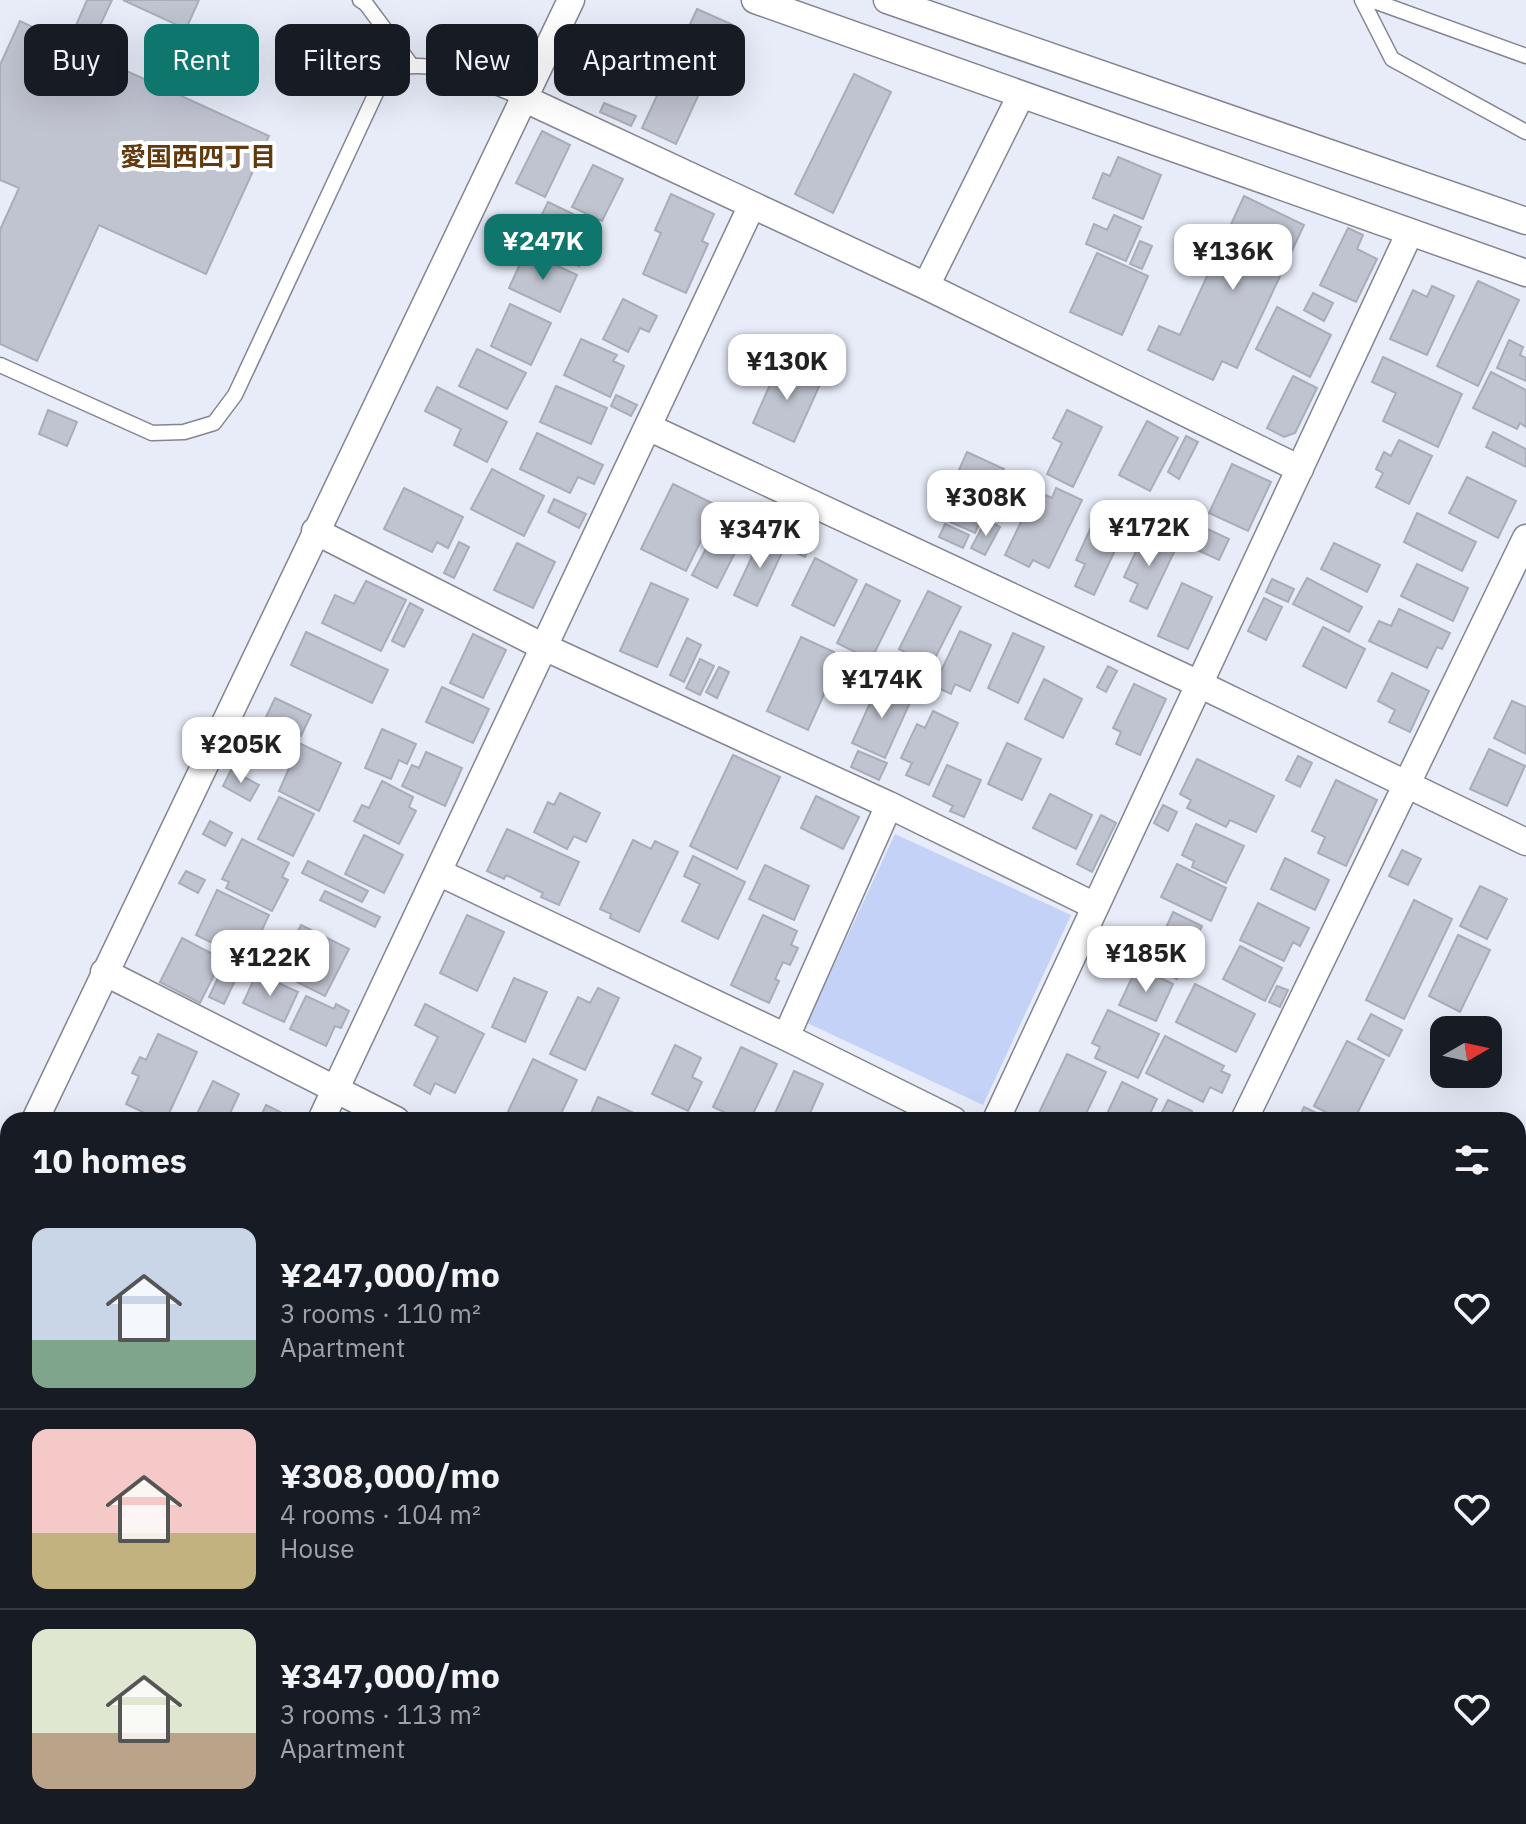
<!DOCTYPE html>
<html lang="en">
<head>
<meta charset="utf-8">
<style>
	:root { --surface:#171b24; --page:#20242c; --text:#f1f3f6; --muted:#9ea1a6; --line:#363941; --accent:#0f766e }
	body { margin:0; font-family:"IBM Plex Sans","Noto Sans JP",sans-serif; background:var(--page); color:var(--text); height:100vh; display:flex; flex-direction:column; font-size:30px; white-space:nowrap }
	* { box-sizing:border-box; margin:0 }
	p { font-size:26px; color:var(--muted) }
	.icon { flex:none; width:44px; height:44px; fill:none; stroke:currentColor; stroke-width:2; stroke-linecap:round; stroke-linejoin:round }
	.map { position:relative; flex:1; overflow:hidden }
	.details { position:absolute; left:0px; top:1112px; width:1526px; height:712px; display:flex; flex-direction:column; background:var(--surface); border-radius:24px 24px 0 0; box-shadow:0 8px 32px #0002 }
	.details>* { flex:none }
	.banner { position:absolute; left:24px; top:24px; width:800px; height:72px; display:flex; gap:16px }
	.needle { width:52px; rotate:81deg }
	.controls { position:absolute; left:1430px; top:1016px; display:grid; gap:16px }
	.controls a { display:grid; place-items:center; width:72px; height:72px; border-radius:16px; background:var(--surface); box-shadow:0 8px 32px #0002; font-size:40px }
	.price { position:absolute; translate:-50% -68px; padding:0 18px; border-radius:16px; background:#fff; color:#222; font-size:26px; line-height:52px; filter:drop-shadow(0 2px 4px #0008) }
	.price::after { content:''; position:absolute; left:50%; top:48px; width:24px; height:18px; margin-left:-12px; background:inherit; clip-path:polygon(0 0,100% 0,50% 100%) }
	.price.active { background:var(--accent); color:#fff }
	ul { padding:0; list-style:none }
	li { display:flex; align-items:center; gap:24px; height:200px; padding:0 32px }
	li+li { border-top:2px solid var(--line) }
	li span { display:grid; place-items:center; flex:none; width:224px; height:160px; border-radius:16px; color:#555 }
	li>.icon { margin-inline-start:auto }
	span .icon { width:96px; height:96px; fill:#fffc; stroke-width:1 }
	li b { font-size:34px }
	h2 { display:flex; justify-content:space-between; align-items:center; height:96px; padding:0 32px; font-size:34px }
	.tag { padding:0 28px; border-radius:16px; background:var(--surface); box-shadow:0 8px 32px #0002; font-size:28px; line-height:72px }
	.tag.active { background:var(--accent); color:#fff }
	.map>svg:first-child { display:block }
	.green { fill:#c5d2f7 }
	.building { fill:#c0c4d0; stroke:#a8adb8; stroke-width:2 }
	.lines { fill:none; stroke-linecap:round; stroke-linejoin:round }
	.service-casing { stroke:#828691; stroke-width:17 }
	.minor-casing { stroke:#828691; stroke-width:29 }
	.tertiary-casing { stroke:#828691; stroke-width:37 }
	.service { stroke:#fff; stroke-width:14 }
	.minor { stroke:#fff; stroke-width:26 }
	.tertiary { stroke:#fff; stroke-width:34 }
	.labels { text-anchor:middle; stroke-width:8; stroke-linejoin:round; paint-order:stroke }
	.neighbourhood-label { font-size:26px; font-weight:bold; fill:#633910; stroke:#fff }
</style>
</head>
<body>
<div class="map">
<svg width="1526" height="1824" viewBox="0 0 1526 1824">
	<rect width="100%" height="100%" fill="#e7ecf8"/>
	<!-- green -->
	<path class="green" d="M895,834l176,81 -88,190 -176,-82z
		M0,1721l8,4v91h102l-4,8h-106z"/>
	<!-- building -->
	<path class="building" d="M87,0h25l-25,53 182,83 -63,138 -107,-49 -62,136 -37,-17v-114l19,-42 -19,-8v-115l20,-44 48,23z
		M123,0h76l-13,29z
		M697,9l34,15 -55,120 -34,-16z
		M854,74l37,18 -58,121 -38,-19z
		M604,103l32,13 -5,10 -31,-14z
		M542,131l28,14 -25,52 -29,-14z
		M1118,157l43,18 -18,44 -50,-21 10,-25 7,3z
		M593,165l30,14 -21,42 -30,-14z
		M671,194l43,20 -12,27 6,3 -22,49 -43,-19 18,-41 -6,-3z
		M1244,196l60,29 -67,143 -15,-7 -9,19 -65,-30 11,-24 21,9z
		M548,202l50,24 -19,40 -50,-25z
		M1114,215l27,12 -15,34 -40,-17 8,-20 13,6z
		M1348,228l15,7 -6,14 20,10 -21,43 -36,-17z
		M1140,241l12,5 -10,23 -12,-5z
		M526,251l51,24 -17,37 -51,-24z
		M1097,253l51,23 -26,59 -52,-23z
		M1478,281l41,19 -41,86 -41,-20z
		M1432,286l22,10 -27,59 -37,-16 23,-49 14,7z
		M1313,293l20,10 -9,18 -20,-11z
		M623,299l34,17 -8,16 -9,-4 -12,24 -25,-13z
		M510,304l41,19 -20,42 -40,-19z
		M1277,307l54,28 -21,42 -54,-28z
		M581,339l36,16 -4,6 11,5 -14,31 -46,-22z
		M1509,340l14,7 -3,8 6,3v23l-29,-13z
		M477,349l49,24 -19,36 -48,-23z
		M1383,357l79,37 -24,53 -55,-26 13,-28 -24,-11z
		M780,362l42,18 -28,62 -41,-19z
		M1491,372l35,18v37l-6,-4 -3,6 -44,-21z
		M1293,376l24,12 -22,45 -11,4 -17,-9z
		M556,386l51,22 -16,36 -51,-22z
		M437,387l70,35 -20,40 -33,-17 7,-16 -36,-18z
		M616,395l21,10 -6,11 -20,-10z
		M48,410l29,12 -10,24 -28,-12z
		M1067,410l35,17 -29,60 -26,-13 15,-31 -9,-5z
		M1147,421l31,17 -28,53 -31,-16z
		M1493,432l33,17v18l-40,-20z
		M537,433l66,32 -9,19 -16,-7 -8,16 -50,-24z
		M1186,436l12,6 -19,37 -11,-7z
		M1399,440l33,16 -23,48 -33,-17 7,-14 -7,-4 8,-17 7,4z
		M967,452l37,17 -29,64 -29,-13 6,-14 -8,-3z
		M1232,464l39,18 -23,49 -39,-18z
		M492,469l52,27 -20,40 -53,-27z
		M1467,477l49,24 -18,37 -49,-25z
		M673,484l45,22 -32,65 -45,-22z
		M404,488l59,29 -15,31 -11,-6 -5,10 -48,-23z
		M1056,488l26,12 -33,68 -16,-8 -4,7 -24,-12 31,-64 16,7z
		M554,499l32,15 -7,14 -31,-16z
		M1149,505l49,23 -8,18 -49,-23z
		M1098,512l29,13 -33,70 -19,-9 10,-22 -9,-4z
		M1417,513l59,29 -14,29 -58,-29z
		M986,520l14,7 -15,28 -14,-7z
		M802,521l15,8 -12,28 -16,-7z
		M719,524l24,13 -26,51 -25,-13z
		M945,524l24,11 -6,13 -24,-11z
		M1205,528l24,11 -10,21 -24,-11z
		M1145,532l31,16 -29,61 -17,-8 8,-17 -14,-7z
		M763,533l23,11 -29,62 -23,-11z
		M459,542l10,5 -15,31 -10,-5z
		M517,543l38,19 -22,46 -39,-18z
		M1334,543l46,22 -13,27 -46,-23z
		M815,558l42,22 -23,46 -42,-21z
		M1417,564l51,24 -15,33 -52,-25z
		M1307,578l55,29 -13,25 -56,-28z
		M1272,579l22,10 -6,13 -22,-10z
		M366,581l40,19 -25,51 -59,-28 13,-28 19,9z
		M651,583l37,16 -31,68 -37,-16z
		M1182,583l30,14 -24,52 -30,-13z
		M866,584l34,17 -29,59 -34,-17z
		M928,591l33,16 -30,59 -32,-17z
		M1264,598l18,9 -16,33 -18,-9z
		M410,603l13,7 -19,37 -12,-6z
		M1399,609l51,24 -8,16 -5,-2 -10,21 -58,-27 10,-20 12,5z
		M1323,627l42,22 -19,39 -43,-22z
		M960,631l31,14 -21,46 -15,-7 -4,10 -17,-8z
		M306,632l82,38 -16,33 -81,-38z
		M1013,633l31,14 -26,56 -30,-15z
		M473,634l33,16 -23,48 -33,-15z
		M801,637l33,15 -3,7 7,4 -30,67 -41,-19z
		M687,638l14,7 -17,37 -14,-7z
		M700,659l14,7 -14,29 -14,-7z
		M1108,666l9,5 -11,21 -9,-5z
		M719,667l10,5 -12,26 -11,-6z
		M1392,673l37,18 -19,41 -21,-10 6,-12 -17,-9z
		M1044,679l38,20 -19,39 -38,-19z
		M879,683l33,15 -27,60 -33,-15z
		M1134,684l32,15 -26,56 -24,-11 5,-12 -8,-4z
		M442,687l47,22 -16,34 -47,-21z
		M275,698l36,17 -10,21 -36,-17z
		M1512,701l14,6v47l-32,-16z
		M933,711l25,12 -29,62 -23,-10 6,-12 -11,-5 16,-34 8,4z
		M255,718l26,13 -7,13 -25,-14z
		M382,729l34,15 -9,20 -8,-4 -8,19 -26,-11z
		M284,736l57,27 -22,48 -40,-20 11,-25 -16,-8z
		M1007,743l34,16 -19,41 -34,-16z
		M1489,749l36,17 -18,40 -37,-17z
		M858,751l29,12 -8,17 -28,-13z
		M426,752l36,16 -17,38 -43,-20 10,-21 7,3z
		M733,755l47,22 -43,92 -47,-23z
		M1298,756l14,7 -12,24 -14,-7z
		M1197,759l77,37 -18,36 -26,-12 -4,7 -39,-19 4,-8 -11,-6z
		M947,765l34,15 -17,37 -14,-6 3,-5 -20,-10z
		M231,770l28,15 -9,16 -27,-15z
		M1336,780l41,20 -31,66 -28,-13 7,-16 -13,-6z
		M382,781l31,16 -4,10 7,4 -17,33 -45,-23 8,-16 7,3z
		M560,793l40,20 -14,29 -12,-6 -7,13 -33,-17 14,-30 6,3z
		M1050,794l42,21 -16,34 -43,-21z
		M816,796l43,21 -16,32 -42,-21z
		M279,797l35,17 -21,42 -35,-17z
		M1163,805l14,7 -9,19 -14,-8z
		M1101,815l15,8 -24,49 -15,-8z
		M210,821l22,12 -7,13 -22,-12z
		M1196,824l48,22 -18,37 -34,-16 2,-6 -12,-6z
		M507,829l72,33 -20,43 -18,-8 2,-4 -37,-18 -2,4 -17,-8z
		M364,835l39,20 -19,38 -39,-19z
		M242,839l47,24 -7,14 6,3 -16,31 -46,-23 3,-6 -7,-3z
		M633,840l18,9 4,-8 23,11 -39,80 -29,-14 1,-4 -11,-5z
		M1402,850l19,9 -13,26 -19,-9z
		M693,856l52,26 -27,57 -36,-18 18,-37 -16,-8z
		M1285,858l44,22 -14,30 -44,-21z
		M308,861l60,30 -6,11 -60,-29z
		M1177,864l49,24 -15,33 -50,-24z
		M765,865l44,21 -15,34 -45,-21z
		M186,871l19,9 -7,13 -19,-10z
		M1480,886l27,13 -20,40 -27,-13z
		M217,890l52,25 -21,45 -52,-25z
		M325,891l55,26 -5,10 -55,-27z
		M1414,900l38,19 -48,100 -38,-19z
		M1258,903l51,25 -9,18 -7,-4 -9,19 -44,-21z
		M1173,912l29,14 -25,53 -28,-13z
		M467,915l37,17 -27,59 -37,-18z
		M763,915l34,16 -6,14 7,3 -8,17 -7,-3 -8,17 4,2 -10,22 -38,-18z
		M301,925l48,24 -24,47 -36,-18 15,-32 -11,-5z
		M1458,935l32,15 -30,62 -31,-16z
		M182,938l40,21 -22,44 -40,-21z
		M1240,946l42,22 -17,33 -42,-22z
		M223,967l15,7 -14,30 -15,-7z
		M1137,967l36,17 -17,37 -37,-16z
		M257,973l41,19 -14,30 -41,-19z
		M514,978l33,14 -22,50 -33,-15z
		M1195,984l60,30 -19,38 -60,-30z
		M1277,986l11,4 -8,17 -11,-5z
		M598,988l21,10 -34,72 -35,-16 28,-57 12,6z
		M306,996l28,13 2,-5 13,7 -8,17 -6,-2 -9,20 -36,-17z
		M425,1004l59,30 -29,59 -20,-10 -5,11 -16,-9 24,-48 -23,-12z
		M1108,1010l51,24 -21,44 -43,-20 5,-11 -8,-4z
		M1371,1014l31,16 -13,26 -31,-17z
		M158,1034l39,18 -31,68h-7l-33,-16 13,-28 -7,-3 8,-16 6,3z
		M1165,1036l59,30 -3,5 9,4 -8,18 -12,-6 -7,15 -57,-29z
		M1347,1041l37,19 -30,60h-13l-27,-14z
		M675,1045l26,13 -9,19 10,5 -14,29 -36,-17z
		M741,1047l36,17 -27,56h-9l-28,-13z
		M1067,1054l39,18 -23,48h-33l-12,-5z
		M533,1059l44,21 -19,40h-54z
		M794,1071l29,13 -16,36h-35z
		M213,1081l26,13 -12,26h-33z
		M1122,1082l35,17 -10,21h-43z
		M598,1097l36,16 -3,7h-43z
		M1168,1100l24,11 -4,9h-30z
		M266,1105l24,12 -1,3h-30z
		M1304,1107l27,13h-33z
		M0,1422l8,4v25l-8,17z
		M4,1563l4,1v45l-8,-4v-33z
		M1526,1571v78l-8,-2v-48z
		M0,1626l8,3v51l-8,-4z
		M358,1816h42l-4,8 -16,-7 -6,7z
		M431,1816h41l-4,8h-41z
		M586,1816h47l-4,8h-30l-14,-6z
		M725,1816h22l16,8h-42z
		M837,1816h9l8,4 2,-4h8l17,8h-48z
		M967,1816h46l-4,8h-46z"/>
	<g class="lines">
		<defs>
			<path id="service" d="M360,0l6,4 46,62
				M1362,0l30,59 134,73
				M1371,0l155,56
				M0,365l152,68 32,-1 30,-9 21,-28 141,-302c4,-6 9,-17 14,-20 33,-22 100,13 133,25"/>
			<path id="minor" d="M755,0l771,273
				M887,0l639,221
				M523,98l403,188 374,183
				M926,286l95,-191
				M648,427l551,257 327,158
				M315,531l229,116 345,158 206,101
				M438,872l348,165 167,83
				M104,972l292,148
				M786,1037l103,-232
				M35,1120l536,-1120
				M321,1120l431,-915
				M996,1120l414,-888
				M1244,1120l282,-582
				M0,1194l8,-17
				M1518,1368l8,2
				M0,1701l8,4
				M236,1816l17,8
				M135,1824l3,-8
				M660,1824l4,-8
				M915,1824l4,-8"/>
			<path id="tertiary" d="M1518,1198l8,-17
				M1220,1824l4,-8"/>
		</defs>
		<!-- service casing -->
		<use href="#service" class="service-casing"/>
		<!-- minor casing -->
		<use href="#minor" class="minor-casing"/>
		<!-- tertiary casing -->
		<use href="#tertiary" class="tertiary-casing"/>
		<!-- service -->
		<use href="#service" class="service"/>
		<!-- minor -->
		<use href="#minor" class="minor"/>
		<!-- tertiary -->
		<use href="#tertiary" class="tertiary"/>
	</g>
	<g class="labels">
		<!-- neighbourhood labels -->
		<g class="neighbourhood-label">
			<text x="198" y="166">愛国西四丁目</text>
		</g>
	</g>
</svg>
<div class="controls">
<a><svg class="needle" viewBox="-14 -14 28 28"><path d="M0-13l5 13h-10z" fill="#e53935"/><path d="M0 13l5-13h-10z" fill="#9ea1a6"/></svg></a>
</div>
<b class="price active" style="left:543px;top:282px">¥247K</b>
<b class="price" style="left:1233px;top:292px">¥136K</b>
<b class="price" style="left:787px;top:402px">¥130K</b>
<b class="price" style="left:986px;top:538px">¥308K</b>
<b class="price" style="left:1149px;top:568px">¥172K</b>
<b class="price" style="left:760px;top:570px">¥347K</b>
<b class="price" style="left:882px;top:720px">¥174K</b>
<b class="price" style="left:241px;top:785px">¥205K</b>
<b class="price" style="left:1146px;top:994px">¥185K</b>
<b class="price" style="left:270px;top:998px">¥122K</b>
<div class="banner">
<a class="tag">Buy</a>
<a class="tag active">Rent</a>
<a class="tag">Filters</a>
<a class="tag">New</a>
<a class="tag">Apartment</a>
</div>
<section class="details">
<h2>10 homes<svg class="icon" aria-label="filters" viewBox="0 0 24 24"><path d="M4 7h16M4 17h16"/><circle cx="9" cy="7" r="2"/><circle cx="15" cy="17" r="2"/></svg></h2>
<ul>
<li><span style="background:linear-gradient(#c9d6e8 70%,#7fa58c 0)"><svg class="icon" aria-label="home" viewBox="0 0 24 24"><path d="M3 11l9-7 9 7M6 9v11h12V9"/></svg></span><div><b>¥247,000/mo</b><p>3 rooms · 110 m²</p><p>Apartment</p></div><svg class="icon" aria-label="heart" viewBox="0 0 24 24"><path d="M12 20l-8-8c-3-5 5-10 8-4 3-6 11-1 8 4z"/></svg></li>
<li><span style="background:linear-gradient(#f6c9c9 65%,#c2b280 0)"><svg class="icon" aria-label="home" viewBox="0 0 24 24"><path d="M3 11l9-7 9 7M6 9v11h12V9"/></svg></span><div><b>¥308,000/mo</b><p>4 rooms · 104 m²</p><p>House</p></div><svg class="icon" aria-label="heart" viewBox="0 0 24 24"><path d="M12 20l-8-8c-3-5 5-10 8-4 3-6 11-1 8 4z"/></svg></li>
<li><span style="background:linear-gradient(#dfe7d0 65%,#b9a48a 0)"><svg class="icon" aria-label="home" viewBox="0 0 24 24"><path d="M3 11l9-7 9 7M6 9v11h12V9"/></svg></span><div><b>¥347,000/mo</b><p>3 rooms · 113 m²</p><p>Apartment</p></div><svg class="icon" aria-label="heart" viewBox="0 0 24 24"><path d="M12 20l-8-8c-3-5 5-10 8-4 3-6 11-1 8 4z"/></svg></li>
</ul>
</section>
</div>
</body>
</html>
